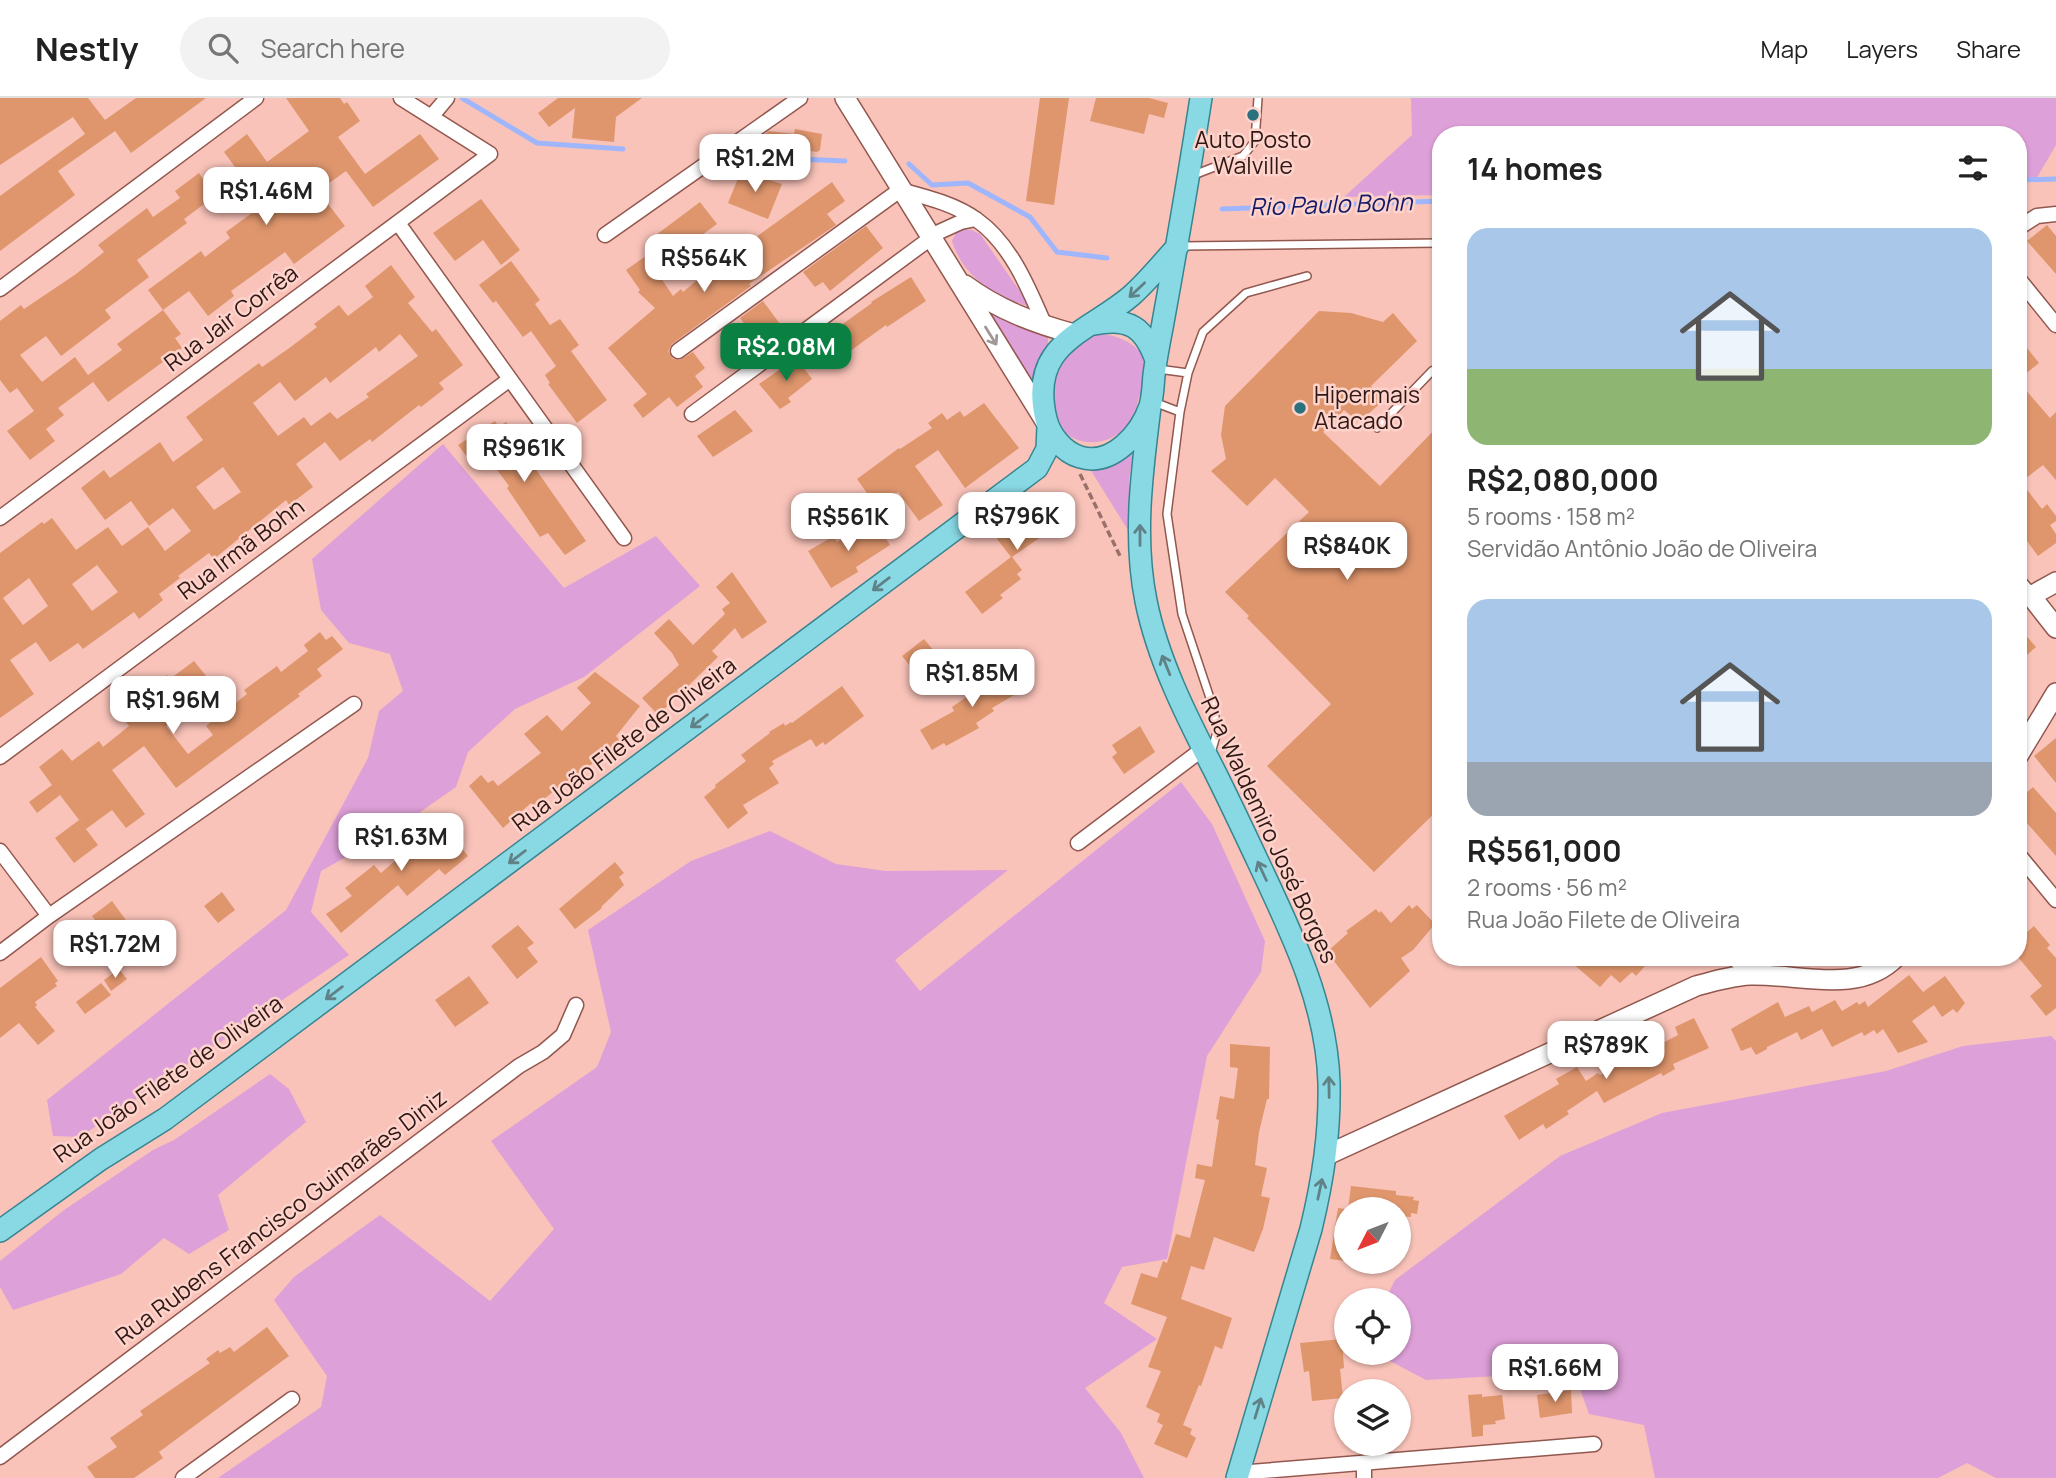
<!DOCTYPE html>
<html lang="en">
<head>
<meta charset="utf-8">
<style>
	:root { --surface:#fff; --page:#f2f2f2; --text:#222; --muted:#767676; --line:#e0e0e0; --accent:#0b8043 }
	body { margin:0; font-family:Manrope,sans-serif; background:var(--page); color:var(--text); height:100vh; display:flex; flex-direction:column; font-size:26px; white-space:nowrap }
	* { box-sizing:border-box; margin:0 }
	p { font-size:23px; color:var(--muted) }
	.icon { flex:none; width:38px; height:38px; fill:none; stroke:currentColor; stroke-width:2; stroke-linecap:round; stroke-linejoin:round }
	.map { position:relative; flex:1; overflow:hidden }
	.drawer { position:absolute; left:1432px; top:28px; width:595px; height:840px; display:flex; flex-direction:column; background:var(--surface); border-radius:28px; box-shadow:0 2px 5px #0004 }
	.drawer>* { flex:none }
	.needle { width:46px; rotate:228deg }
	.fabs { position:absolute; left:1334px; top:1099px; display:grid; gap:14px }
	.fabs a { display:grid; place-items:center; width:77px; height:77px; border-radius:50%; background:var(--surface); box-shadow:0 2px 5px #0004; font-size:35px }
	.price { position:absolute; translate:-50% -60px; padding:0 16px; border-radius:14px; background:#fff; color:#222; font-size:23px; line-height:46px; filter:drop-shadow(0 2px 4px #0008) }
	.price::after { content:''; position:absolute; left:50%; top:42px; width:21px; height:16px; margin-left:-10px; background:inherit; clip-path:polygon(0 0,100% 0,50% 100%) }
	.price.active { background:var(--accent); color:#fff }
	ul { padding:0; list-style:none }
	li { display:grid; align-content:center; gap:14px; height:371px; padding:0 35px }
	li span { display:grid; place-items:center; height:217px; border-radius:21px; color:#555 }
	li>.icon { margin-inline-start:auto }
	span .icon { width:126px; height:126px; fill:#fffc; stroke-width:1 }
	li b { font-size:30px }
	h2 { display:flex; justify-content:space-between; align-items:center; height:84px; padding:0 35px; font-size:30px }
	header { display:flex; align-items:center; gap:42px; box-sizing:border-box; height:98px; padding:0 35px; background:var(--surface); border-bottom:2px solid var(--line) }
	header strong { font-size:33px }
	nav { display:flex; gap:38px; margin-inline-start:auto; font-size:24px }
	.search { width:490px; height:63px; background:var(--page); display:flex; align-items:center; gap:18px; box-sizing:border-box; padding:0 24px; border-radius:38px; color:var(--muted); font-size:26px }
	.map>svg:first-child { display:block }
	.green { fill:#dea0d8 }
	.lines { fill:none; stroke-linecap:round; stroke-linejoin:round }
	.stream { stroke:#9fb6fc; stroke-width:5 }
	.building { fill:#df966d; fill-rule:evenodd }
	.lane-casing { stroke:#92574e; stroke-width:10 }
	.street-casing { stroke:#92574e; stroke-width:17 }
	.secondary-casing { stroke:#92574e; stroke-width:22 }
	.primary-casing { stroke:#368590; stroke-width:24 }
	.path { stroke:#99716a; stroke-width:3.5; stroke-dasharray:7 3.5; stroke-linecap:butt }
	.lane { stroke:#fff; stroke-width:7 }
	.street { stroke:#fff; stroke-width:14 }
	.secondary { stroke:#fff; stroke-width:19 }
	.primary { stroke:#89d9e5; stroke-width:21 }
	.oneway { stroke:#608286 }
	.oneway2 { stroke:#a19795 }
	.poi-dot { fill:#2a717d; stroke:#fdd3cc; stroke-width:2.5 }
	.labels { text-anchor:middle; stroke-width:5; stroke-linejoin:round; paint-order:stroke }
	.poi-label { font-size:23px; fill:#2f1713; stroke:#fdd3cc }
	.street-label { font-size:23px; fill:#2f1713; stroke:#fdd3cc }
	.water-label { font-size:24px; font-style:italic; fill:#131b69; stroke:#fdd3cc }
</style>
</head>
<body>
<header>
<strong>Nestly</strong>
<div class="search"><svg class="icon" aria-label="search" viewBox="0 0 24 24"><circle cx="10" cy="10" r="6"/><path d="M15 15l6 6"/></svg>Search here</div>
<nav><a>Map</a><a>Layers</a><a>Share</a></nav>
</header>
<div class="map">
<svg width="2056" height="1380" viewBox="0 0 2056 1380">
	<rect width="100%" height="100%" fill="#f9c3b9"/>
	<!-- green -->
	<path class="green" d="M1411,0h645v47l-21,36h-17v-46h-578v60l-96,2 68,-62z
		M962,131l10,1 8,4 51,73c-34,-10 -68,-29 -79,-66l4,-8z
		M981,206l67,30v10l-16,47z
		M1097,236c22,0 49,12 51,38 0,7 -6,18 -9,25 -2,8 -4,18 -9,25 -13,18 -36,26 -57,16 -21,-10 -26,-34 -22,-55 3,-10 24,-37 32,-43 3,-4 9,-5 14,-6z
		M443,346l121,144 92,-52 44,50 -116,91 -69,32 -47,43 -12,35 -60,42 -75,42 -10,41 38,43 -269,182 -27,-1 -6,-36 239,-190 82,-152 11,-47 24,-20 -13,-37 -41,-11 -28,-33 -9,-51z
		M1133,354l-4,28 2,55 -41,-66 29,-8z
		M1181,684l31,42 53,117 -4,31 -54,84 -40,203 -45,8 -18,36 53,36 -72,49 36,45 23,45h-926l103,-71 6,-31 -53,-76 20,-23 86,-62 110,86 64,-72 -63,-88 106,-74 14,-35 -23,-102 103,-69 79,-30 66,33 50,7 122,-1 -113,90 25,31z
		M2051,938l5,5v437h-60l-29,-15 -29,15h-283l-11,-53 -55,-11 -15,-42 -148,8 -51,-27h23v-53h-13l10,-20 165,-124 102,-43 224,-42 77,-25z
		M270,976l19,15 17,33 -88,73 11,35 -40,24 -25,-16 -43,36 -108,36 -13,-23v-26l64,-51 89,-60 21,-10z"/>
	<g class="lines">
		<!-- stream -->
		<path class="stream" d="M462,0l75,45 86,6
			M729,58l116,5
			M909,66l23,21 36,-2 62,34 27,35 50,6
			M2018,82l38,-1
			M1222,111l218,-8"/>
	</g>
	<!-- building -->
	<path class="building" d="M0,0h88l17,22 31,-22h70l-75,55 -16,-22 -57,40 17,24 -75,56v-55l85,-62 -12,-17 -73,48z
		M286,0h54l4,6 3,-2 13,19 -22,16 27,37 55,-40 19,25 -66,48 -27,-36 -28,20 27,35 -51,38 -9,-12 -54,39 3,5 -26,20 -19,-25 -26,19 18,24 -6,4 7,10 -74,54 -20,-27 34,-25 -5,-6 46,-34 -15,-20 53,-39 4,6 25,-19 -4,-6 37,-27 -39,-53 23,-18 20,28 42,-31z
		M558,0h84l-26,19 -2,25 -42,-4 3,-30 -26,19 -11,-14z
		M1040,0h29l-15,107 -28,-4z
		M1096,0h53l19,5 -4,15 -15,-4 -5,20 -54,-13z
		M795,31l27,5 -2,16 -3,2 -58,-9 1,-5 9,-7 25,3z
		M741,73l41,13 -14,35 -40,-16z
		M199,75l16,23 -31,23 3,4 -50,37 12,17 -44,33 6,8 -50,38 -15,-20 -26,19 22,27 33,-25 18,25 -35,26 6,7 -18,14 9,12 -25,19 -23,-29 27,-20 -17,-23 -7,5 -10,-13v-59l21,-16 3,4 52,-35 28,-22 -6,-7 49,-37 6,9 27,-19 -5,-7z
		M832,84l13,19 -18,13 9,11 -87,59 2,2 -79,58 -4,7 5,8 7,1 13,-8 12,16 -10,8 8,11 -26,20 -8,-10 -26,21 -10,-13 14,-11 -39,-46 47,-40 -17,-16 2,-2 -14,-20 37,-26 -7,-9 44,-33 17,22 -62,45 18,27 8,-7 2,3 49,-41 2,2z
		M481,101l39,51 -19,15 -18,-25 -28,21 -22,-28z
		M2047,127l9,11v38l-29,-33z
		M866,128l17,22 -53,43 -7,-9 -8,5 -12,-15z
		M511,163l29,39 -5,4 15,21 10,-6 19,26 -8,6 36,49 -30,23 -29,-39 2,-1 -5,-8 11,-9 -25,-35 -8,6 -27,-36 -3,2 -14,-18z
		M391,167l24,32 -7,6 24,29 4,-3 27,36 -24,18 5,6 -23,18 -2,-2 -47,37 -2,-3 -30,22 -15,-19 -29,22 17,23 -24,18 -3,-5 -72,59 -5,-6 -31,23 2,2 -21,16 4,6 -24,19 -5,-7 -51,37 -5,-6 -28,19 -14,-20 -26,18 24,34 -34,24v-165l42,-31 2,2 8,-6 24,32 32,-23 14,19 26,-19 17,24 26,-20 -18,-23 -24,18 -18,-25 -26,19 -24,-32 23,-18 6,8 50,-36 13,20 30,-22 -17,-23 73,-54 3,4 26,-18 29,-22 -3,-3 25,-19 9,11 25,-19 -8,-11zM400,236l18,22 -52,38 3,3 -32,22 -7,-7 -19,14 -7,-9 -26,19 -25,-33 27,-21 15,19 31,-24 4,6 46,-36 3,5zM223,369l18,25 -27,18 -18,-23zM97,467l21,27 -26,19 -20,-27zM29,480l19,28 -25,19 -20,-27z
		M911,179l15,24 -39,26 -1,-2 -40,29 -16,-21 42,-30 -1,-1z
		M763,203l17,23 -23,17 -17,-23z
		M1319,213l32,2 32,9 10,-9 24,28 -46,45 12,15 -24,21 -15,-12 -21,22 57,54 60,-62v384l-66,64 -107,-106 64,-62 -84,-86 2,-2 -24,-24 84,-80 -34,-34 -28,28 -36,-35 15,-12 -5,-24 4,-29z
		M2018,239l21,26 -21,17z
		M796,260l16,21 -24,19 3,4 -11,7 -21,-25z
		M2018,283l32,37 6,-6v68l-13,-15 -22,17 21,27 5,-5 9,12v5l-6,4 6,9v9l-18,13 -20,-27z
		M984,305l35,45 -54,40 -27,-38 -23,16 28,39 -24,16 -21,-29 -22,14 -19,-27 42,-31 1,1 32,-21 -4,-5 14,-10 5,7 13,-9 4,6z
		M735,312l18,21 -40,26 -16,-21z
		M495,323l4,6 7,-5 10,14 -2,2 72,103 -21,14 -17,-22 -8,4 -33,-49 2,-2 -20,-27 -11,8 -5,-8 -3,2 -12,-16z
		M1056,396l15,22 -59,41 10,13 -5,4 4,5 -21,16 3,3 -21,16 -17,-22 46,-35 -14,-18z
		M873,421l17,26 -34,22 2,5 -27,16 -23,-37 26,-15 3,6z
		M732,474l35,50 -25,17 -7,-11 -23,23 6,6 -60,58 -16,-17 37,-33 -7,-12 -18,-20 15,-14 24,26 32,-31 -3,-5 8,-6 -14,-16z
		M2018,528l18,21 -18,16z
		M320,534l6,8 6,-4 11,13 -26,20 5,7 -24,18 2,2 -124,92 -32,-42 -32,24 33,44 -19,14 -14,-18 -26,19 -26,-34 -23,18 -8,-11 23,-17 -13,-18 23,-18 10,12 27,-20 4,6 26,-21 -11,-14 49,-37 3,4 24,-18 17,21 -33,25 -4,5 4,5 -12,9 22,28 25,-19 -7,-9 41,-32 -3,-4 33,-24 4,6 27,-21 -4,-6z
		M924,541l14,17 -22,17 -14,-17z
		M1005,567l16,26 -29,17 2,3 -18,12 3,5 -33,18 -2,-3 -12,7 -12,-20 34,-19 -2,-4 30,-21 -3,-6z
		M595,574l45,34 -24,30 4,5 -55,45 -2,-2 -29,23 -3,-4 -28,25 -34,-42 12,-11 7,8 5,-3 5,6 43,-33 -17,-19 23,-19 15,16 29,-28 -14,-15z
		M842,588l22,30 -39,29 -2,-3 -7,5 -5,-8 -39,22 2,3 -5,4 10,15 -36,22 5,8 -20,16 -24,-32 12,-10 -1,-2 31,-24 -5,-6 29,-22 -1,-1 15,-9 1,3 6,-4 1,1z
		M1140,628l15,26 -31,22 -12,-17 5,-4 -5,-8z
		M2056,640v45l-22,-27z
		M2033,689l23,26v43l-38,-43v-13z
		M437,719l31,39 -23,19 -6,-6 -32,27 -9,-11 -57,48 -15,-19 26,-18 -7,-8 29,-23 7,8 36,-31 -4,-6z
		M79,722l19,25 -24,18 -19,-25z
		M615,764l9,11 -5,4 5,8 -23,22 1,1 -27,21 -16,-20z
		M222,794l13,18 -17,13 -14,-17z
		M112,803l16,22 -2,2 20,26 -18,14 -36,-49z
		M1409,807l3,4 5,-4 18,19 -22,26 -12,8 9,13 -40,37 -43,-56 21,-19 -2,-2 30,-22 3,4 2,-2 10,12z
		M518,827l16,18 -7,5 11,14 -21,17 -26,-33z
		M2034,828l16,19 -3,3 9,10v50l-10,8 -16,-20 12,-10 -24,-29v-17z
		M41,859l17,24 -3,2 2,3 -22,16 2,3 -2,2 20,24 -17,14 -19,-22 -19,15v-50z
		M1565,859h82l-4,5 3,3 -10,11 -4,-4 -12,11 -9,-8 -11,12z
		M119,871l8,10 -16,12 -7,-11z
		M1909,877l14,17 22,-16 20,27 -8,10 -4,-4 -11,8 -8,-12 -22,16 16,21 -30,11 -15,-24 -6,5 -3,-4 -10,6 -2,-4 -30,15 -10,-18 -21,11 -4,-8 -30,15v2l-11,6 -5,-8 -10,4 -10,-22 47,-27 7,15 24,-11 3,6 23,-12 7,11 15,-9 2,3 6,-4 3,6z
		M469,878l20,27 -34,24 -20,-27z
		M101,885l10,12 -26,19 -9,-12z
		M1694,920l15,30 -36,16 2,5 -12,7 -2,-3 -57,30 -7,-12 -30,20 2,3 -23,15 -3,-5 -24,16 -15,-24 55,-32 -3,-5 21,-12 9,14 12,-8 2,2 78,-40 -3,-8z
		M1230,946l40,3 -1,52h-2l-8,33 -4,33 12,3 -6,28 9,2 -7,31 -9,23 -40,-15 -10,33 -13,-4 -10,33 51,19 -10,31 -7,-3 -14,40 -2,-1 -16,40 9,4 -2,5 6,4 -9,20 -33,-14 9,-19 -6,-3 3,-8 -14,-7 15,-36 -13,-4 19,-50 -36,-13 10,-31 16,5 6,-17 4,2 9,-29 14,4 15,-58 -10,-2 2,-14 15,3 7,-47 -3,-1 4,-23 14,3 4,-31 -8,-1z
		M1351,1088l45,5v4l18,2 -1,3 6,1 -2,13 -6,-1v4l-13,-1v-7h-50z
		M1338,1110l8,1v52l-16,-2z
		M267,1229l22,29 -130,96 4,6 -29,20h-39l-8,-11 30,-20 -7,-9 33,-23 -3,-4 70,-48 -4,-4 12,-9 2,3 10,-6 4,5z
		M1342,1241l2,29 -4,1 3,29 -31,3 -3,-30 -5,1 -4,-29z
		M1571,1292l1,23 -32,5 -3,-23z
		M1482,1296v3l20,-2 3,24 -10,2 1,3 -13,1v11l-11,1 -4,-42z"/>
	<g class="lines">
		<defs>
			<path id="lane" d="M1191,78l52,-20 12,-15 3,-43
				M1182,148l258,-3
				M1158,271l30,4
				M1154,304l26,10
				M1377,330l55,-57 8,-4
				M1211,655l6,-21 -3,-22 -32,-96 -15,-100 13,-102 8,-39 15,-41 43,-39 61,-17"/>
			<path id="street" d="M431,19l16,-19
				M398,125l226,315
				M2018,130l19,-12 19,-2
				M605,137l195,-137
				M2018,180l38,47
				M0,191l256,-191
				M678,253l222,-161c26,7 55,14 77,30 34,24 52,69 68,106
				M692,316l247,-182 22,-10 15,-3
				M0,420l490,-364 -89,-56
				M2018,483l13,15
				M0,659l510,-378
				M1078,745l126,-95
				M0,753l49,65
				M2018,756l38,46
				M0,855l49,-37 305,-212
				M1733,859l18,18
				M0,1359l519,-391 24,-14 20,-17 13,-30
				M1364,1365v15
				M1238,1375l356,-29
				M183,1380l109,-79"/>
			<path id="secondary" d="M845,0l202,326
				M965,187c34,25 69,38 109,49
				M2056,484l-25,14 25,32
				M2018,658l38,-63
				M1327,1057l369,-169c18,-5 35,-10 54,-11 47,-2 108,21 146,-18"/>
			<path id="primary" d="M1178,148c-16,17 -30,35 -47,50 -45,38 -103,47 -85,123 4,16 17,33 34,38 32,10 61,-24 70,-51 3,-10 3,-21 4,-31 2,-16 5,-32 8,-47 14,-77 27,-153 39,-230
				M1094,226c35,-7 50,3 62,36
				M1150,309c-8,64 -17,130 -4,194 12,60 42,118 69,171 16,32 31,64 46,96 32,68 66,138 68,215 1,51 -6,96 -18,146l-74,249
				M0,1133l101,-72 64,-40 872,-651 10,-19 1,-22"/>
		</defs>
		<!-- lane casing -->
		<use href="#lane" class="lane-casing"/>
		<!-- street casing -->
		<use href="#street" class="street-casing"/>
		<!-- secondary casing -->
		<use href="#secondary" class="secondary-casing"/>
		<!-- primary casing -->
		<use href="#primary" class="primary-casing"/>
		<!-- path -->
		<path class="path" d="M1080,376l40,82"/>
		<!-- lane -->
		<use href="#lane" class="lane"/>
		<!-- street -->
		<use href="#street" class="street"/>
		<!-- secondary -->
		<use href="#secondary" class="secondary"/>
		<!-- primary -->
		<use href="#primary" class="primary"/>
	</g>
	<!-- one-way arrows -->
	<defs><path id="oneway-shaft" d="M-6 0H5M1.5-3L5.5 0L1.5 3" fill="none" stroke-width="1.6" stroke-linecap="round" stroke-linejoin="round" transform="scale(1.75)"/></defs>
	<g class="oneway">
		<use href="#oneway-shaft" transform="translate(1137 192) rotate(137)"/>
		<use href="#oneway-shaft" transform="translate(1140 437) rotate(-90)"/>
		<use href="#oneway-shaft" transform="translate(881 486) rotate(143)"/>
		<use href="#oneway-shaft" transform="translate(1166 567) rotate(-112)"/>
		<use href="#oneway-shaft" transform="translate(699 623) rotate(143)"/>
		<use href="#oneway-shaft" transform="translate(517 759) rotate(143)"/>
		<use href="#oneway-shaft" transform="translate(1262 773) rotate(-115)"/>
		<use href="#oneway-shaft" transform="translate(334 895) rotate(143)"/>
		<use href="#oneway-shaft" transform="translate(1329 989) rotate(-91)"/>
		<use href="#oneway-shaft" transform="translate(1320 1091) rotate(-78)"/>
		<use href="#oneway-shaft" transform="translate(1258 1310) rotate(-73)"/>
	</g>
	<use class="oneway2" href="#oneway-shaft" transform="translate(991 238) rotate(58)"/>
	<!-- markers -->
	<g class="poi-dot">
		<circle cx="1253" cy="17" r="7"/>
		<circle cx="1300" cy="310" r="7"/>
	</g>
	<g class="labels">
		<!-- poi labels -->
		<g class="poi-label">
			<text x="1253" y="50">Auto Posto<tspan x="1253" dy="26">Walville</tspan></text>
			<text x="1314" y="305" text-anchor="start">Hipermais<tspan x="1314" dy="26">Atacado</tspan></text>
		</g>
		<!-- street labels -->
		<g class="street-label">
			<text transform="translate(231 220) rotate(-37)" y="8">Rua Jair Corrêa</text>
			<text transform="translate(241 451) rotate(-37)" y="8">Rua Irmã Bohn</text>
			<text transform="translate(624 646) rotate(-37)" y="8">Rua João Filete de Oliveira</text>
			<text transform="translate(1269 732) rotate(65)" y="8">Rua Waldemiro José Borges</text>
			<text transform="translate(168 981) rotate(-35)" y="8">Rua João Filete de Oliveira</text>
			<text transform="translate(281 1119) rotate(-37)" y="8">Rua Rubens Francisco Guimarães Diniz</text>
		</g>
		<!-- water labels -->
		<g class="water-label">
			<text transform="translate(1331 107) rotate(-2)" y="8">Rio Paulo Bohn</text>
		</g>
	</g>
</svg>
<div class="fabs">
<a><svg class="needle" viewBox="-14 -14 28 28"><path d="M0-13l5 13h-10z" fill="#e53935"/><path d="M0 13l5-13h-10z" fill="#767676"/></svg></a>
<a><svg class="icon" aria-label="locate" viewBox="0 0 24 24"><circle cx="12" cy="12" r="6"/><path d="M12 2v4M12 18v4M2 12h4M18 12h4"/></svg></a>
<a><svg class="icon" aria-label="layers" viewBox="0 0 24 24"><path d="M12 4l9 5-9 5-9-5zM3 14l9 5 9-5"/></svg></a>
</div>
<b class="price" style="left:755px;top:96px">R$1.2M</b>
<b class="price" style="left:266px;top:129px">R$1.46M</b>
<b class="price" style="left:704px;top:196px">R$564K</b>
<b class="price active" style="left:786px;top:285px">R$2.08M</b>
<b class="price" style="left:524px;top:386px">R$961K</b>
<b class="price" style="left:1017px;top:454px">R$796K</b>
<b class="price" style="left:848px;top:455px">R$561K</b>
<b class="price" style="left:1347px;top:484px">R$840K</b>
<b class="price" style="left:972px;top:611px">R$1.85M</b>
<b class="price" style="left:173px;top:638px">R$1.96M</b>
<b class="price" style="left:401px;top:775px">R$1.63M</b>
<b class="price" style="left:115px;top:882px">R$1.72M</b>
<b class="price" style="left:1606px;top:983px">R$789K</b>
<b class="price" style="left:1555px;top:1306px">R$1.66M</b>
<section class="drawer">
<h2>14 homes<svg class="icon" aria-label="filters" viewBox="0 0 24 24"><path d="M4 7h16M4 17h16"/><circle cx="9" cy="7" r="2"/><circle cx="15" cy="17" r="2"/></svg></h2>
<ul>
<li><span style="background:linear-gradient(#a9c7e8 65%,#8fb573 0)"><svg class="icon" aria-label="home" viewBox="0 0 24 24"><path d="M3 11l9-7 9 7M6 9v11h12V9"/></svg></span><div><b>R$2,080,000</b><p>5 rooms · 158 m²</p><p>Servidão Antônio João de Oliveira</p></div></li>
<li><span style="background:linear-gradient(#a9c7e8 75%,#9aa5b1 0)"><svg class="icon" aria-label="home" viewBox="0 0 24 24"><path d="M3 11l9-7 9 7M6 9v11h12V9"/></svg></span><div><b>R$561,000</b><p>2 rooms · 56 m²</p><p>Rua João Filete de Oliveira</p></div></li>
</ul>
</section>
</div>
</body>
</html>
